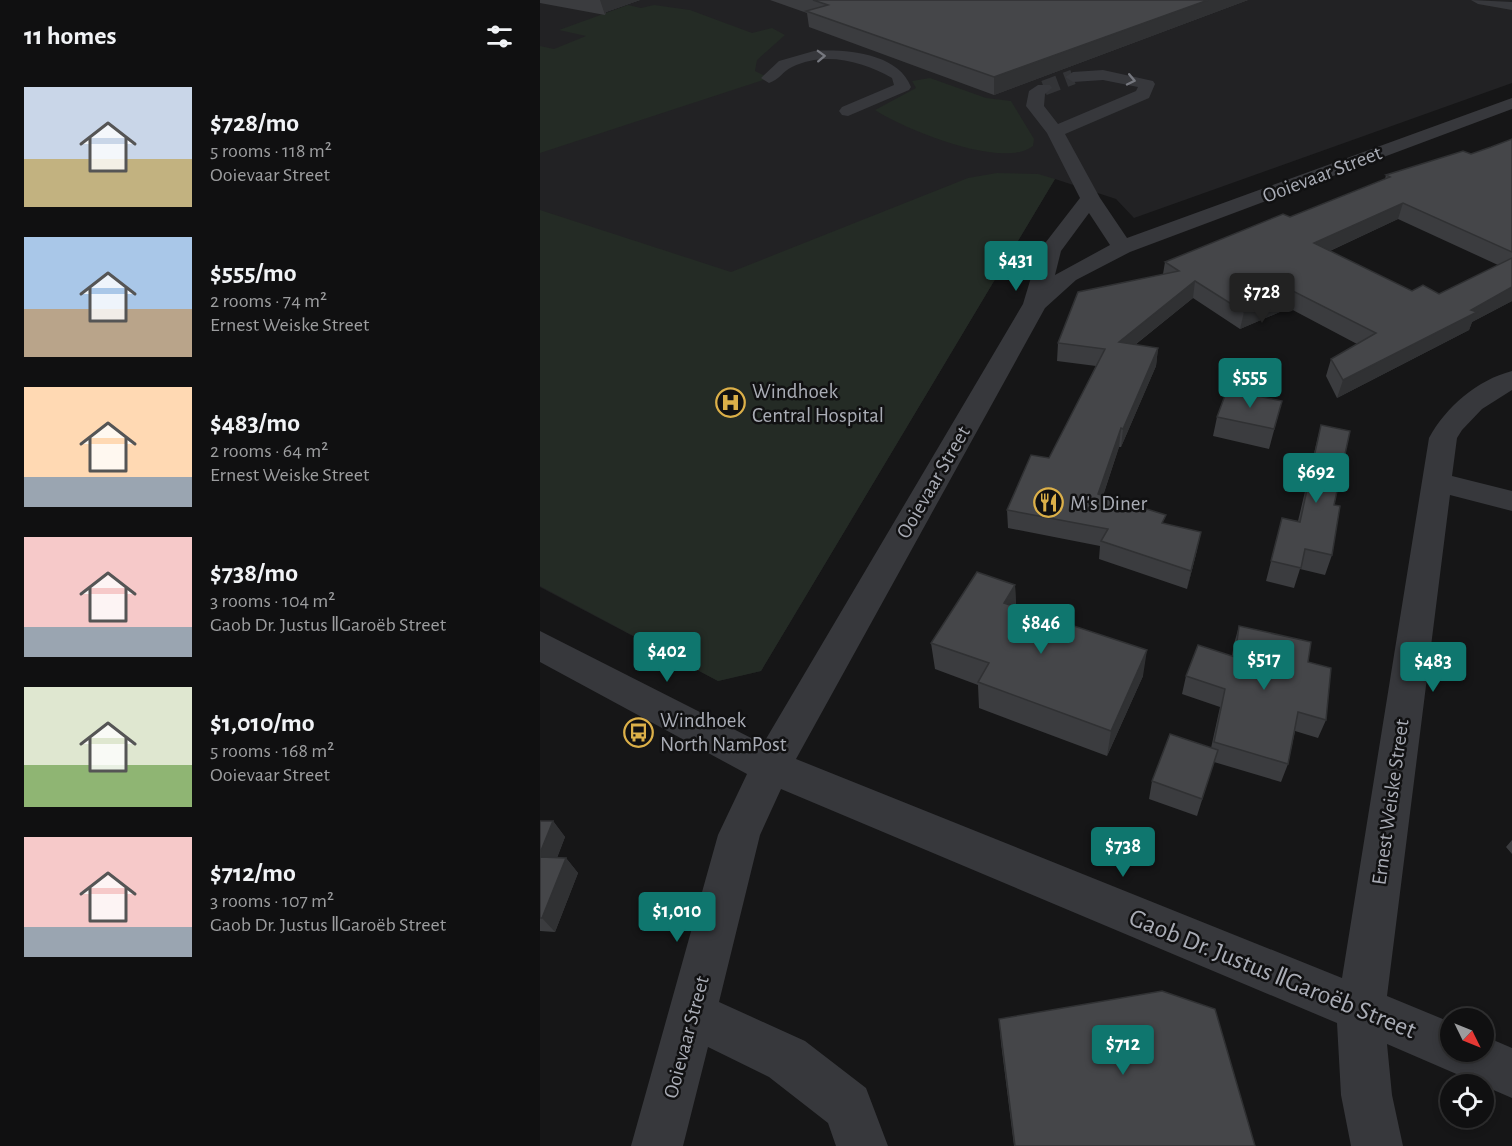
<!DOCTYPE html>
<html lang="en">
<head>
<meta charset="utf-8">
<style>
	:root { --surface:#101011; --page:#1e1e1f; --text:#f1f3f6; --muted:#9c9d9f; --line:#303031; --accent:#0f766e }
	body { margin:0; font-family:"Alegreya Sans",sans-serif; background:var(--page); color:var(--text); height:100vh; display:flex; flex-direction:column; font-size:22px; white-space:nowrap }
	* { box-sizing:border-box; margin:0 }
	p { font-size:20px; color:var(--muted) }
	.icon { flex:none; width:33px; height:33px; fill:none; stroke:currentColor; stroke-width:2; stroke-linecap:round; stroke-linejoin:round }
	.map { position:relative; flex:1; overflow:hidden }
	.panel { display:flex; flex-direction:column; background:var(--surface); width:540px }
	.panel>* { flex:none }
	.needle { width:39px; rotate:133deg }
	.controls { position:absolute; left:900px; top:1008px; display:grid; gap:12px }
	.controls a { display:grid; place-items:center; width:54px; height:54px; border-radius:50%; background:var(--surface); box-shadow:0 3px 9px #0003,0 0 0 2px var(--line); font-size:30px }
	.price { position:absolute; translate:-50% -51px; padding:0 14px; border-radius:6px; background:var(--accent); color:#fff; font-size:20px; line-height:39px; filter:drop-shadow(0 2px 3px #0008) }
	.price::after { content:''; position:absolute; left:50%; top:36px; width:18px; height:14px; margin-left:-9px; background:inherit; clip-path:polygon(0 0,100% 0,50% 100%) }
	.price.on { background:#222; color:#fff }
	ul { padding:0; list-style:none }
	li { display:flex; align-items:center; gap:18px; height:150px; padding:0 24px }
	li span { display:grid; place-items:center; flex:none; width:168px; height:120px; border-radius:0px; color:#555 }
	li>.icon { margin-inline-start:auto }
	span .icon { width:72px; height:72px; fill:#fffc; stroke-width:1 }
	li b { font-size:26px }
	h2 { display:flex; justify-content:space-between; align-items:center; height:72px; padding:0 24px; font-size:26px }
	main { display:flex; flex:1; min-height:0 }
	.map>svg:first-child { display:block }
	.built { fill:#222224 }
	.green { fill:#242b25 }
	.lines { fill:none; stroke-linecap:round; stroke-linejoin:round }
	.minor-tunnel { stroke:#333437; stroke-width:15; stroke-dasharray:15 8; stroke-linecap:butt }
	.minor { fill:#37383c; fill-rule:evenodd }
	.wall { fill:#3b3c3f; fill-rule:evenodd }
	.shaded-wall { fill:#303133 }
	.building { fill:#454649; stroke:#303133; stroke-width:1.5 }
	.oneway { stroke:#76787f }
	.labels { text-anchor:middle; stroke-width:5; stroke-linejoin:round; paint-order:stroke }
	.street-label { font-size:21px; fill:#a9acb5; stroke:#111112 }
	.poi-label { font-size:21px; fill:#a9acb5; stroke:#111112; text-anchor:start }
	.near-street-label { font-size:26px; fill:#a9acb5; stroke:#111112 }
</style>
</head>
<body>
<main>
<section class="panel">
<h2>11 homes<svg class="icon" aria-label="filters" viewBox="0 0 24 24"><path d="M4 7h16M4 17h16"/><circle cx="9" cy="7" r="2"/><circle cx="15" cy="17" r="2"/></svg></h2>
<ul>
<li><span style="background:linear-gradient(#c9d6e8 60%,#c2b280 0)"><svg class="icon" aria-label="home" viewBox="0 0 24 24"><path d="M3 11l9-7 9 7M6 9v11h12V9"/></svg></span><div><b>$728/mo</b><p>5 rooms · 118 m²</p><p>Ooievaar Street</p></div></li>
<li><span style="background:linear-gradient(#a9c7e8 60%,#b9a48a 0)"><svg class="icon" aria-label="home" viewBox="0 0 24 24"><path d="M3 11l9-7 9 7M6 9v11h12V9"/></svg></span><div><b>$555/mo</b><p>2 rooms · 74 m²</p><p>Ernest Weiske Street</p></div></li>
<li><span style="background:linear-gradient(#ffd9b3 75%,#9aa5b1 0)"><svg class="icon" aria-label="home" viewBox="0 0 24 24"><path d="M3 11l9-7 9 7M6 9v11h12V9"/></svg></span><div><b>$483/mo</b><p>2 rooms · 64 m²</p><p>Ernest Weiske Street</p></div></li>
<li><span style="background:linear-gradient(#f6c9c9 75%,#9aa5b1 0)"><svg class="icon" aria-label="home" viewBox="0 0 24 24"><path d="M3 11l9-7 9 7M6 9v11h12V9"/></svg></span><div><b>$738/mo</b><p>3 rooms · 104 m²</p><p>Gaob Dr. Justus ǁGaroëb Street</p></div></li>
<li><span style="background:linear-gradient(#dfe7d0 65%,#8fb573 0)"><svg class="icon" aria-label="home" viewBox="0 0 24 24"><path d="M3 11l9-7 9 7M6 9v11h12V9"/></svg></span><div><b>$1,010/mo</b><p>5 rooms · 168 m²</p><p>Ooievaar Street</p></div></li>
<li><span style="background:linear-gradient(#f6c9c9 75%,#9aa5b1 0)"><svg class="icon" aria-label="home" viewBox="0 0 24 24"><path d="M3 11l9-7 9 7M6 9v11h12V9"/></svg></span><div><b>$712/mo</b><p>3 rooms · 107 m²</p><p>Gaob Dr. Justus ǁGaroëb Street</p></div></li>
</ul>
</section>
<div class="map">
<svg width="972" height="1146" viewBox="0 0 972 1146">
	<rect width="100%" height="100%" fill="#161617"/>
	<!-- built -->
	<path class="built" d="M0,0h972v83l-378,135 -18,-19 -61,-20 -294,492 -43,10 -178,-94z"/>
	<!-- green -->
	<path class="green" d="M88,5l13,3 13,-3 36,5 62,23 20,-5 13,7 -28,25 -2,11 14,7 -229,75v-107l14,3 32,-13 -27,-6z
		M390,78l56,20 25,3 23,38 -1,7c-30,24 -129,-17 -158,-36l41,-22 -4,-7z
		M457,173l41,1 17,5 -294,492 -43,10 -178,-95v-376l191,62 237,-94z"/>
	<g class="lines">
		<!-- minor-tunnel -->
		<path class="minor-tunnel" d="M504,88l29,-11"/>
		<!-- minor -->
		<path class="minor" d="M931,0l41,2v8l-34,-6z
			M274,51c32,-2 84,2 97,36l-2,3 -61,26 -6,-1 -3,-4 3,-4 52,-22 -2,-7c-29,-17 -68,-27 -100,-11 -9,4 -13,13 -23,16l-8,-5 18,-17z
			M563,70l50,11 2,3 -6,14 -84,36 35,64 27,40 385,-140v11l-382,143 -54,28 -31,28 -249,451 546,219 87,-540c17,-31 48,-58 83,-67v19l-30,19 -20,21 -5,8 -5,38 60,15v20l-62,-16 -63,501 63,26v30h34v-16l28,12v50l-125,-54 5,51 11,51h-52l-10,-51 -4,-72 -556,-234 -21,46 -41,167 86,39 61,47 22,58h-52l-8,-23 -59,-46 -61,-30 -25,99h-52l87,-311 29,-61 -207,-112v-31l223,113 260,-440 16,-53 41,-53 -33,-65 -21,-27 3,-15 9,-6h12l2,3 -7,6 -1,12 14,18 78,-33 2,-4 -35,-7 -30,2 -8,-5 8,-5zM549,213l21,32 -55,30 6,-24z"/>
	</g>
	<!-- wall -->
	<path class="wall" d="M0,0h100l-34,12 -1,3 -65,-12z
		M230,0h478l-254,95 -185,-68 -2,-14z
		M972,139v162l-40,21 -3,8 -132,68 -11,-22 5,-17 26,-15 -68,-36 -49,21 -47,-31 -58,47 23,3 -2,18 -35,81h-2l-16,49 62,28 32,26 -10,39 -88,-30 1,-13 -92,-18 -1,-18 42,-52 47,-92 -39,-5 1,-18 105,-69 2,-12 125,-45 95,-38 1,-4 85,-21 20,-7zM858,219l100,46 -59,29 -27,-3 -82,-40z
		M742,401l-13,48 -56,-13 4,-19z
		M781,425l13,80 -2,50 -7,20 -25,-6 -6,19 -28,-7 16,-63 16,3 18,-76z
		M475,585l1,21 127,70 -36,80 -128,-48 -1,-23 -43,-16 -4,-26z
		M699,626l69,36 18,58 -8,18 -23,-7 -7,33 -7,18 -67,-20 -17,54 -48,-17 3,-18 59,-33 9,-41 -38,-13 4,-18 46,-20 2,-12z
		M0,821h13l12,16 -8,21h9l12,15 -23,59 -15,-1z
		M972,840v14l-6,-7z
		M459,1019l256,127h-241l-13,-103z"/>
	<!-- shaded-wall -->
	<path class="shaded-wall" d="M60,0h40l-34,12 -1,3z
		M668,0h40l-254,95v-18z
		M863,203l-5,16 -88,41 4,-17z
		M655,281l-2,17 -76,61 2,-17z
		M972,287v14l-40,21 -3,8 -132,68 6,-18z
		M753,291l-4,17 -49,21 4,-17z
		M618,348l-2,18 -35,81 2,-18z
		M581,428l-2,19 -22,66 1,-19z
		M661,532l-4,18 -10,39 4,-18z
		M475,585l1,26 -12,-8z
		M607,650l-4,26 -36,80 4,-25z
		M13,821l12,16 -14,35 -11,-13v-6z
		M26,858l12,15 -23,59 -13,-14z"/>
	<!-- building -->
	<path class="building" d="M273,0h395l-214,77 -188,-66 22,-6z
		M972,139v113l-109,-49 -89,40 98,48 11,-6 16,9 73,-36v29l-41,23 6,2 -134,68 -12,-21 45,-26 -83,-42 -49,21 -49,-31 -76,61 39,6 -35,81 -2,-1 -23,66 68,21 -4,8 39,9 -10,39 -90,-30 7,-12 -101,-19 24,-55 18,3 56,-109 -47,-6 20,-51 101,-21 -14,-9 118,-48 7,3 100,-40 -4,-2 77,-24 8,3 20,-7z
		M687,390l55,11 -8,28 -57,-12z
		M781,425l29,6 -16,74 6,1 -8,49 -27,-6 -4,19 -30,-7 11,-43 18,4z
		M437,572l38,13 -11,18 143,47 -36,81 -133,-49 11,-19 -58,-20z
		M699,626l72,16 -3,20 23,6 -5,52 -28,-8 -10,52 -74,-22 11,-53 -39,-13 12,-31 37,12z
		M630,734l48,16 -16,49 -50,-18z
		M0,821h13l-13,32z
		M0,857l26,1 -24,60h-2z
		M622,991l53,18 40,137h-240l-16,-127z"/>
	<!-- one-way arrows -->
	<defs><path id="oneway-chevron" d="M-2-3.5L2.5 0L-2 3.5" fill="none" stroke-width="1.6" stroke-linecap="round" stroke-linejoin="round" transform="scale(1.5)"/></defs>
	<g class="oneway">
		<use href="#oneway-chevron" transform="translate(281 56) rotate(-2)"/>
		<use href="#oneway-chevron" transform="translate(591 80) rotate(12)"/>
	</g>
	<!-- icons -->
	<defs>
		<symbol id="hospital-ring" viewBox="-11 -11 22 22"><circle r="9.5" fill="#111112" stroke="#dcb049" stroke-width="1.5"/><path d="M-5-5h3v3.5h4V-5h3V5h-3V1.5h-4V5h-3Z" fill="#dcb049"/></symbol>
		<symbol id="restaurant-ring" viewBox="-11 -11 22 22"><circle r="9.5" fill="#111112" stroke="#dcb049" stroke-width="1.5"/><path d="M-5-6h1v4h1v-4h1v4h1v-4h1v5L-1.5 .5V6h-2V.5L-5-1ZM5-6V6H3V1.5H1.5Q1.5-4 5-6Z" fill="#dcb049"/></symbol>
		<symbol id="bus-ring" viewBox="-11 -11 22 22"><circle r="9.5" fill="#111112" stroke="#dcb049" stroke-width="1.5"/><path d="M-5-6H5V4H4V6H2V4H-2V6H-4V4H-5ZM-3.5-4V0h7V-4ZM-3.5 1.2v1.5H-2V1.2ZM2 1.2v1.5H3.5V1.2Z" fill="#dcb049"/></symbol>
	</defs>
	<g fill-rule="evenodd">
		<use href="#hospital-ring" x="174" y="386" width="33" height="33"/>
		<use href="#restaurant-ring" x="492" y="486" width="33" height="33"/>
		<use href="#bus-ring" x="82" y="716" width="33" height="33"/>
	</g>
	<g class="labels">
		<!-- street labels -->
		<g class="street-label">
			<text transform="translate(782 174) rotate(-21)" y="7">Ooievaar Street</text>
			<text transform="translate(393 482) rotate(-60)" y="7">Ooievaar Street</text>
			<text transform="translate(850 802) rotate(-82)" y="7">Ernest Weiske Street</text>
			<text transform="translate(146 1037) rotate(-75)" y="7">Ooievaar Street</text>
		</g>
		<!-- poi labels -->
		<g class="poi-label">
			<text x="212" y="398">Windhoek<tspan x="212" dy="24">Central Hospital</tspan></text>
			<text x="530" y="510">M's Diner</text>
			<text x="120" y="727">Windhoek<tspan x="120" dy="24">North NamPost</tspan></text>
		</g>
		<!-- near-street labels -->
		<g class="near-street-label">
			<text transform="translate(733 973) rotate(22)" y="9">Gaob Dr. Justus ǁGaroëb Street</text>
		</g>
	</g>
</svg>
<div class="controls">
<a><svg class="needle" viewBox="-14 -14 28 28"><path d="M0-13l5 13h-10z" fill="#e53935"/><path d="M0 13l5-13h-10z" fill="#9c9d9f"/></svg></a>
<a><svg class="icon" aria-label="locate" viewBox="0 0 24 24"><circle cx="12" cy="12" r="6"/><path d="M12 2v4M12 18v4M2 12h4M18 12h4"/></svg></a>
</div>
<b class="price" style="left:476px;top:292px">$431</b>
<b class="price on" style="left:722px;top:324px">$728</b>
<b class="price" style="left:710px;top:409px">$555</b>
<b class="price" style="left:776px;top:504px">$692</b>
<b class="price" style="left:501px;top:655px">$846</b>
<b class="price" style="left:127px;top:683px">$402</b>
<b class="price" style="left:724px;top:691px">$517</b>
<b class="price" style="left:893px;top:693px">$483</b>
<b class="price" style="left:583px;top:878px">$738</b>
<b class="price" style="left:137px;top:943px">$1,010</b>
<b class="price" style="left:583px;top:1076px">$712</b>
</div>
</main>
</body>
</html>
